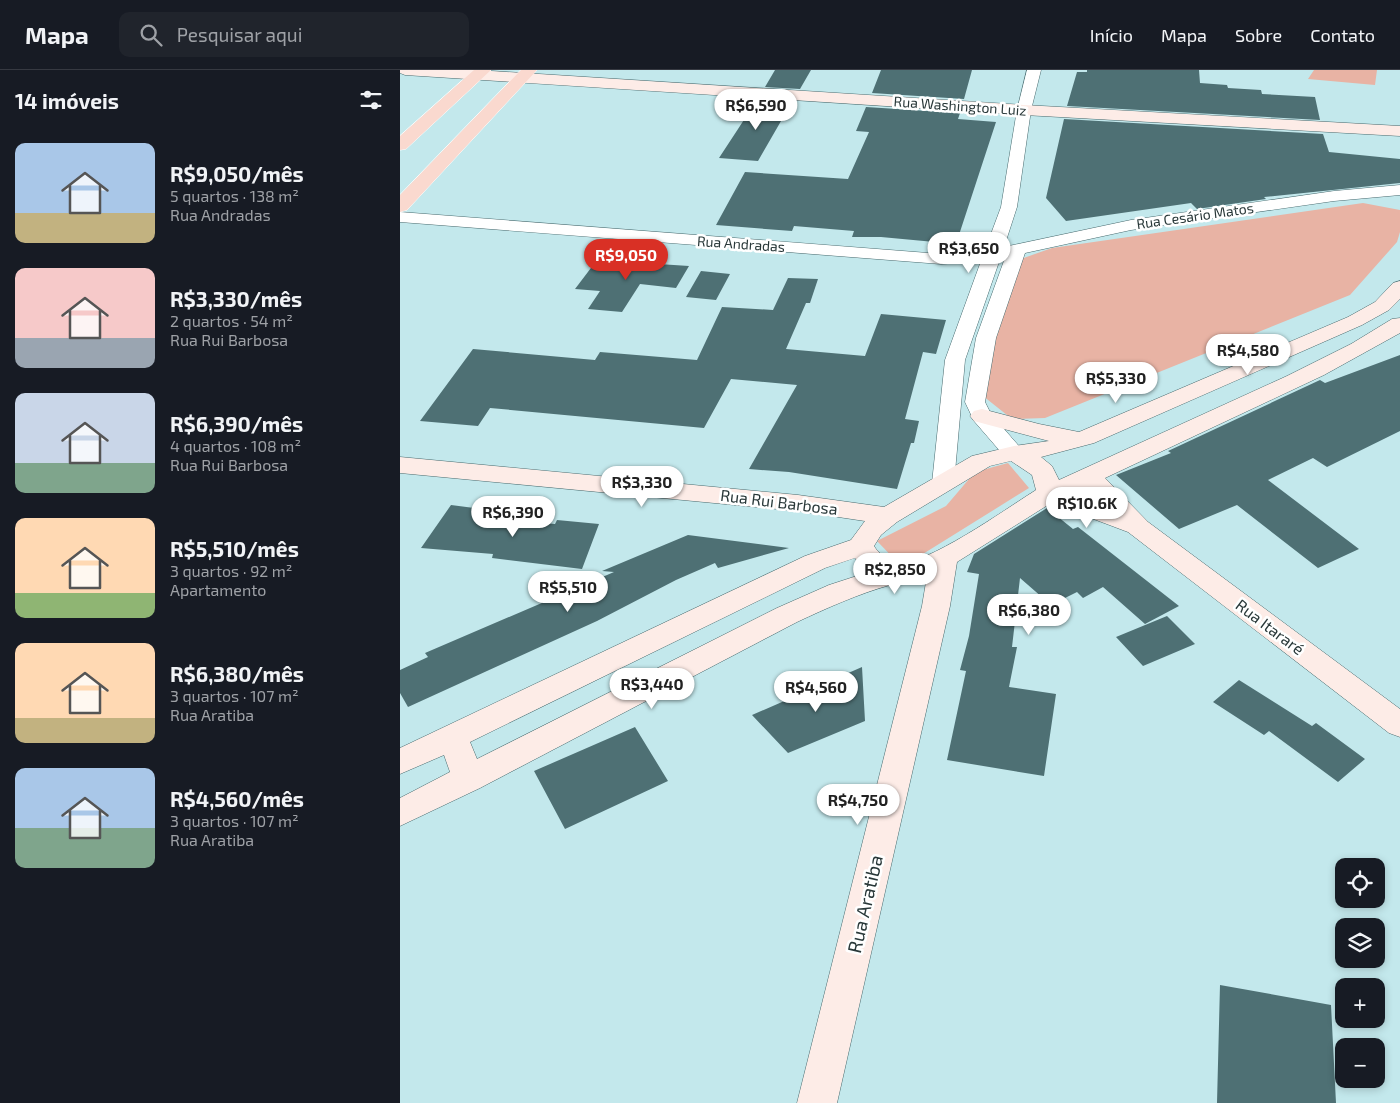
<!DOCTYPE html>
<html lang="pt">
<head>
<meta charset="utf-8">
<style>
	:root { --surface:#171b24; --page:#20242c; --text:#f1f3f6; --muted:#9ea1a6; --line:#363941; --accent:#d93025 }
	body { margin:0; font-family:"Exo 2",sans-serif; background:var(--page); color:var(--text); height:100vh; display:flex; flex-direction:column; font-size:19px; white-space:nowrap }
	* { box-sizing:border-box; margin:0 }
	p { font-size:16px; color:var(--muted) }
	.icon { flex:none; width:28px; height:28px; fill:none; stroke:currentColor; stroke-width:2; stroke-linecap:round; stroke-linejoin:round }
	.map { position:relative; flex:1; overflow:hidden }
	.side { display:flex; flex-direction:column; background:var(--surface); width:400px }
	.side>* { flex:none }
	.buttons { position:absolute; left:935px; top:788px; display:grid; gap:10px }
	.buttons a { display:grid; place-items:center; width:50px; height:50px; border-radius:10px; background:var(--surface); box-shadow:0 2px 8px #0003; font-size:25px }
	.price { position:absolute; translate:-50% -42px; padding:0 11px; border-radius:18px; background:#fff; color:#222; font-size:16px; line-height:32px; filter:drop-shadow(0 1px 2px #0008) }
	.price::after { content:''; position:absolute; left:50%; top:30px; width:15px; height:11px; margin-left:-8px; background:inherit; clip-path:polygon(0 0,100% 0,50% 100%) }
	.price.active { background:var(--accent); color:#fff }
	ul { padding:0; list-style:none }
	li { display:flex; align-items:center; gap:15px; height:125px; padding:0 15px }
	li span { display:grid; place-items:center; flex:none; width:140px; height:100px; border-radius:10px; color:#555 }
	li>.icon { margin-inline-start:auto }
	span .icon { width:60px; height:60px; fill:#fffc; stroke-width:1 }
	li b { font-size:21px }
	h2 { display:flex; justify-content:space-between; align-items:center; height:60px; padding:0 15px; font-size:21px }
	header { display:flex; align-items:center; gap:30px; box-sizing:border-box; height:70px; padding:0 25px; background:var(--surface); border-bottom:1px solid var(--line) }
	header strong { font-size:24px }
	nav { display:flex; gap:28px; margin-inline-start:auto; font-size:18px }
	.search { width:350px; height:45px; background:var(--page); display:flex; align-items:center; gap:12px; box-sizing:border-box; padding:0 18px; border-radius:10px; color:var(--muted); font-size:19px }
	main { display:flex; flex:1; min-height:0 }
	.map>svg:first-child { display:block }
	.green { fill:#e8b3a4 }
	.building { fill:#4e7074 }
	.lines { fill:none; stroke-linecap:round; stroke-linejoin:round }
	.street-casing { stroke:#486a6e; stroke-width:1 }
	.secondary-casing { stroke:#486a6e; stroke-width:1 }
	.primary-casing { stroke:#fff; stroke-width:1 }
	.street { fill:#fff; fill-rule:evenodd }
	.secondary { fill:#fdece7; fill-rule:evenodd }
	.primary { fill:#fad9cf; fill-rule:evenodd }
	.labels { text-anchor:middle; stroke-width:5; stroke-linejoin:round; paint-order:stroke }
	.far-street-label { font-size:14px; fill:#293839; stroke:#fff }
	.street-label { font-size:16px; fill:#293839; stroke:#fff }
	.near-street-label { font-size:19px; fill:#293839; stroke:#fff }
</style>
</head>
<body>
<header>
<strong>Mapa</strong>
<div class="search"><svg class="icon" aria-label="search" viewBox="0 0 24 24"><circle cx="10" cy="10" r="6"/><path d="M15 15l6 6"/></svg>Pesquisar aqui</div>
<nav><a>Início</a><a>Mapa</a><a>Sobre</a><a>Contato</a></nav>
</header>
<main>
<section class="side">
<h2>14 imóveis<svg class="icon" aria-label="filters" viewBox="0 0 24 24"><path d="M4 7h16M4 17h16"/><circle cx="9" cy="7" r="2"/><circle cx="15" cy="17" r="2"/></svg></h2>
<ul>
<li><span style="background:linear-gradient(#a9c7e8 70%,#c2b280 0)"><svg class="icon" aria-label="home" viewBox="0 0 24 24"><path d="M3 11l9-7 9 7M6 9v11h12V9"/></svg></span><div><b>R$9,050/mês</b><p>5 quartos · 138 m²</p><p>Rua Andradas</p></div></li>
<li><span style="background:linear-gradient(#f6c9c9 70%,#9aa5b1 0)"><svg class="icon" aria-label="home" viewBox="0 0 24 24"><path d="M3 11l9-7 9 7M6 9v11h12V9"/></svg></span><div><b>R$3,330/mês</b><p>2 quartos · 54 m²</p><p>Rua Rui Barbosa</p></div></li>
<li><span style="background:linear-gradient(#c9d6e8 70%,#7fa58c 0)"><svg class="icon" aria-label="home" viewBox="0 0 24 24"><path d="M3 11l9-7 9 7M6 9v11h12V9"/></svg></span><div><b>R$6,390/mês</b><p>4 quartos · 108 m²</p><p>Rua Rui Barbosa</p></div></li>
<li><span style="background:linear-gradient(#ffd9b3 75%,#8fb573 0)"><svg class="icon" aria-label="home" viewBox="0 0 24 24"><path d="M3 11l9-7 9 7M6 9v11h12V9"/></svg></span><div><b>R$5,510/mês</b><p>3 quartos · 92 m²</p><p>Apartamento</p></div></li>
<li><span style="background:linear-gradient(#ffd9b3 75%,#c2b280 0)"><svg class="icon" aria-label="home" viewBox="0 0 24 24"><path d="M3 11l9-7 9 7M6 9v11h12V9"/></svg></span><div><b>R$6,380/mês</b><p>3 quartos · 107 m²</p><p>Rua Aratiba</p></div></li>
<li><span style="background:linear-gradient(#a9c7e8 60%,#7fa58c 0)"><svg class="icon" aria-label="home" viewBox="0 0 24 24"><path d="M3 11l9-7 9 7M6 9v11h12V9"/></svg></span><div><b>R$4,560/mês</b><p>3 quartos · 107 m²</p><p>Rua Aratiba</p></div></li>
</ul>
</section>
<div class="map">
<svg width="1000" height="1033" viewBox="0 0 1000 1033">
	<rect width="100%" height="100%" fill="#c3e8ec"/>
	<!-- green -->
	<path class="green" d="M914,0h63l-2,15 -67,-6z
		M963,133l37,7v22l-3,10 -47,53 -305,123 -33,1 -34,-27 37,-131 37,-13z
		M608,393l21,25 -127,79 -25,-26 69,-35 29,-34z"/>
	<!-- building -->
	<path class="building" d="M375,0h36l-11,19 -35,-2z
		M481,0h91l-8,29 -92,-6z
		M687,0h112l1,13 27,2 1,3 33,2 1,4 53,3 5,23 -253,-14 10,-34h10z
		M357,30l35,2 -34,59 -39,-3z
		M466,37l94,6 -2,6 38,3 -40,122 -75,-7h-29l2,-6 -60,-5 -2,5 -76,-6 29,-53 103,7 21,-47 -13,-1z
		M664,49l259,15 6,18 71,7v24l-136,14 2,2 -69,10 -6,-6 -125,18 -20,-23z
		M197,190l16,1 76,5 -13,22 -36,-4 -18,28 -34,-3 12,-18 -25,-2z
		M301,201l29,3 -14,26 -30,-3z
		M388,208l30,1 -8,24h-4l-20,46 79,7 16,-42 65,6 -10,34 -13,-2 -18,67 14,2 -5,22h-3l-14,46 -108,-17 -40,-3 48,-84 -66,-6 -27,49 -214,-20 -12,18 -58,-5 53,-72 122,11 5,-8 97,8 25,-53 51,3z
		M1000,285v76l-73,36 -14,-9 -45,22 91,69 -41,19 -81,-63 -58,24 -63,-54 55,-22 -3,-2 152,-71 5,3z
		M51,435l54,7 -5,7 55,5 2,-4 42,4 -17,45 -90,-11 1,-4 -72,-6z
		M647,438l26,21 5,-2 101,79 -34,18 -42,-37 -20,11 -6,-6 -26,13 -31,-27 -8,69h5l-8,40 47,7 -12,82 -97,-16 19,-89 -6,-1 9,-34 10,-62 -12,-2 7,-18z
		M288,465l101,13 -71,20 -3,-5 -39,17 -79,41 -189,86 -8,-14v-23l28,-13 -3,-4 189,-81 -12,-1z
		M767,546l28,28 -52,22 -27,-29z
		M462,597l3,54 -77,32 -36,-38z
		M839,610l73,46 4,-3 49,36 -27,23 -69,-51 -5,4 -51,-33z
		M235,657l33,54 -103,48 -31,-58z
		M820,915l111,20 5,98h-119z"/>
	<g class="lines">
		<defs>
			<path id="street" d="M627,0h14l-10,40 -14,97 -13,40 127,-27 203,-29 66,-6v10l-66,6 -203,29 -106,23 -29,85 -11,64 6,12 34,39 -3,5 -8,2 -8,-2 -32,-37 -9,-19 11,-64 29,-80 -5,1 -35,101 -11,123 -3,5 -8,2 -8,-2 -3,-5 13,-123 36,-99 -40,3 -541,-42v-10l541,42 44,-4 16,-43 16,-97z"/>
			<path id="secondary" d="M0,0h76l548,35 376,21v10l-376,-21 -619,-40 -5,-2z
				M1000,211v18l-11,11 -27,15 -268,118 -53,14 11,9 7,14 228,-104 64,-32 41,-25 8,-1v15l-76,42 -219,103 43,44 252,187v28l-11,-4 -261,-201 -77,-29 -94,59 -7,44 -113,497h-40l125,-497 5,-30c-13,4 -24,5 -37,9 -32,9 -63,23 -93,37l-317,166 -80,38v-28l50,-26 -6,-17 -44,19v-26l405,-192 46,-16 14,-19 -67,-10 -398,-38v-16l398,38 86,12 88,-51 42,-10 35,-5 -75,-20 -4,-5 4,-5 8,-2 57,15 40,8 269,-115 27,-15 18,-19zM611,391l21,14 4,15c-35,22 -105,73 -144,76l-16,-17 -2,-3 7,-11 16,-13 93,-56zM685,417l15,16 -28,-10zM455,488l11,15 -37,12 -52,23 -300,151 -7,-17 355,-174z"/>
			<path id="primary" d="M74,0h17l-85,79 -6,1v-14z
				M121,0h16l-130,140 -7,2v-17z"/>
		</defs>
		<!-- street casing -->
		<use href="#street" class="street-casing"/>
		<!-- secondary casing -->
		<use href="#secondary" class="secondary-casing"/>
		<!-- primary casing -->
		<use href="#primary" class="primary-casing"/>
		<!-- street -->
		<use href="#street" class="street"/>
		<!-- secondary -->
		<use href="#secondary" class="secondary"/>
		<!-- primary -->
		<use href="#primary" class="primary"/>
	</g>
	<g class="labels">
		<!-- far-street labels -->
		<g class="far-street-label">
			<text transform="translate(560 36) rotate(4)" y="5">Rua Washington Luiz</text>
			<text transform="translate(795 146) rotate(-8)" y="5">Rua Cesário Matos</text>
			<text transform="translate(341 174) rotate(4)" y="5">Rua Andradas</text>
		</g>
		<!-- street labels -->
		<g class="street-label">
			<text transform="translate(379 432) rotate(7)" y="6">Rua Rui Barbosa</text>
			<text transform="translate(870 557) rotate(37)" y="6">Rua Itararé</text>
		</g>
		<!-- near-street labels -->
		<g class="near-street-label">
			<text transform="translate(465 834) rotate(-77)" y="7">Rua Aratiba</text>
		</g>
	</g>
</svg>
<div class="buttons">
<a><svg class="icon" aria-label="locate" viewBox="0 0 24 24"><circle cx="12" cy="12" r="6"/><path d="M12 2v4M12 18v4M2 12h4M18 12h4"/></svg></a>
<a><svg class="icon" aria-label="layers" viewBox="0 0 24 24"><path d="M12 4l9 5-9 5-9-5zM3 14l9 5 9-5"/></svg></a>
<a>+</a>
<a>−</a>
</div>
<b class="price" style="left:356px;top:61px">R$6,590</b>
<b class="price" style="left:569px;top:204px">R$3,650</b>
<b class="price active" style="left:226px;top:211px">R$9,050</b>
<b class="price" style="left:848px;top:306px">R$4,580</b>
<b class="price" style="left:716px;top:334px">R$5,330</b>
<b class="price" style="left:242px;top:438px">R$3,330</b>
<b class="price" style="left:687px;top:459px">R$10.6K</b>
<b class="price" style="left:113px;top:468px">R$6,390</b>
<b class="price" style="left:495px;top:525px">R$2,850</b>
<b class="price" style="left:168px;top:543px">R$5,510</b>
<b class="price" style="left:629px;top:566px">R$6,380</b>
<b class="price" style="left:252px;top:640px">R$3,440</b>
<b class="price" style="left:416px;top:643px">R$4,560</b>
<b class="price" style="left:458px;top:756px">R$4,750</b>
</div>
</main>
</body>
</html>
